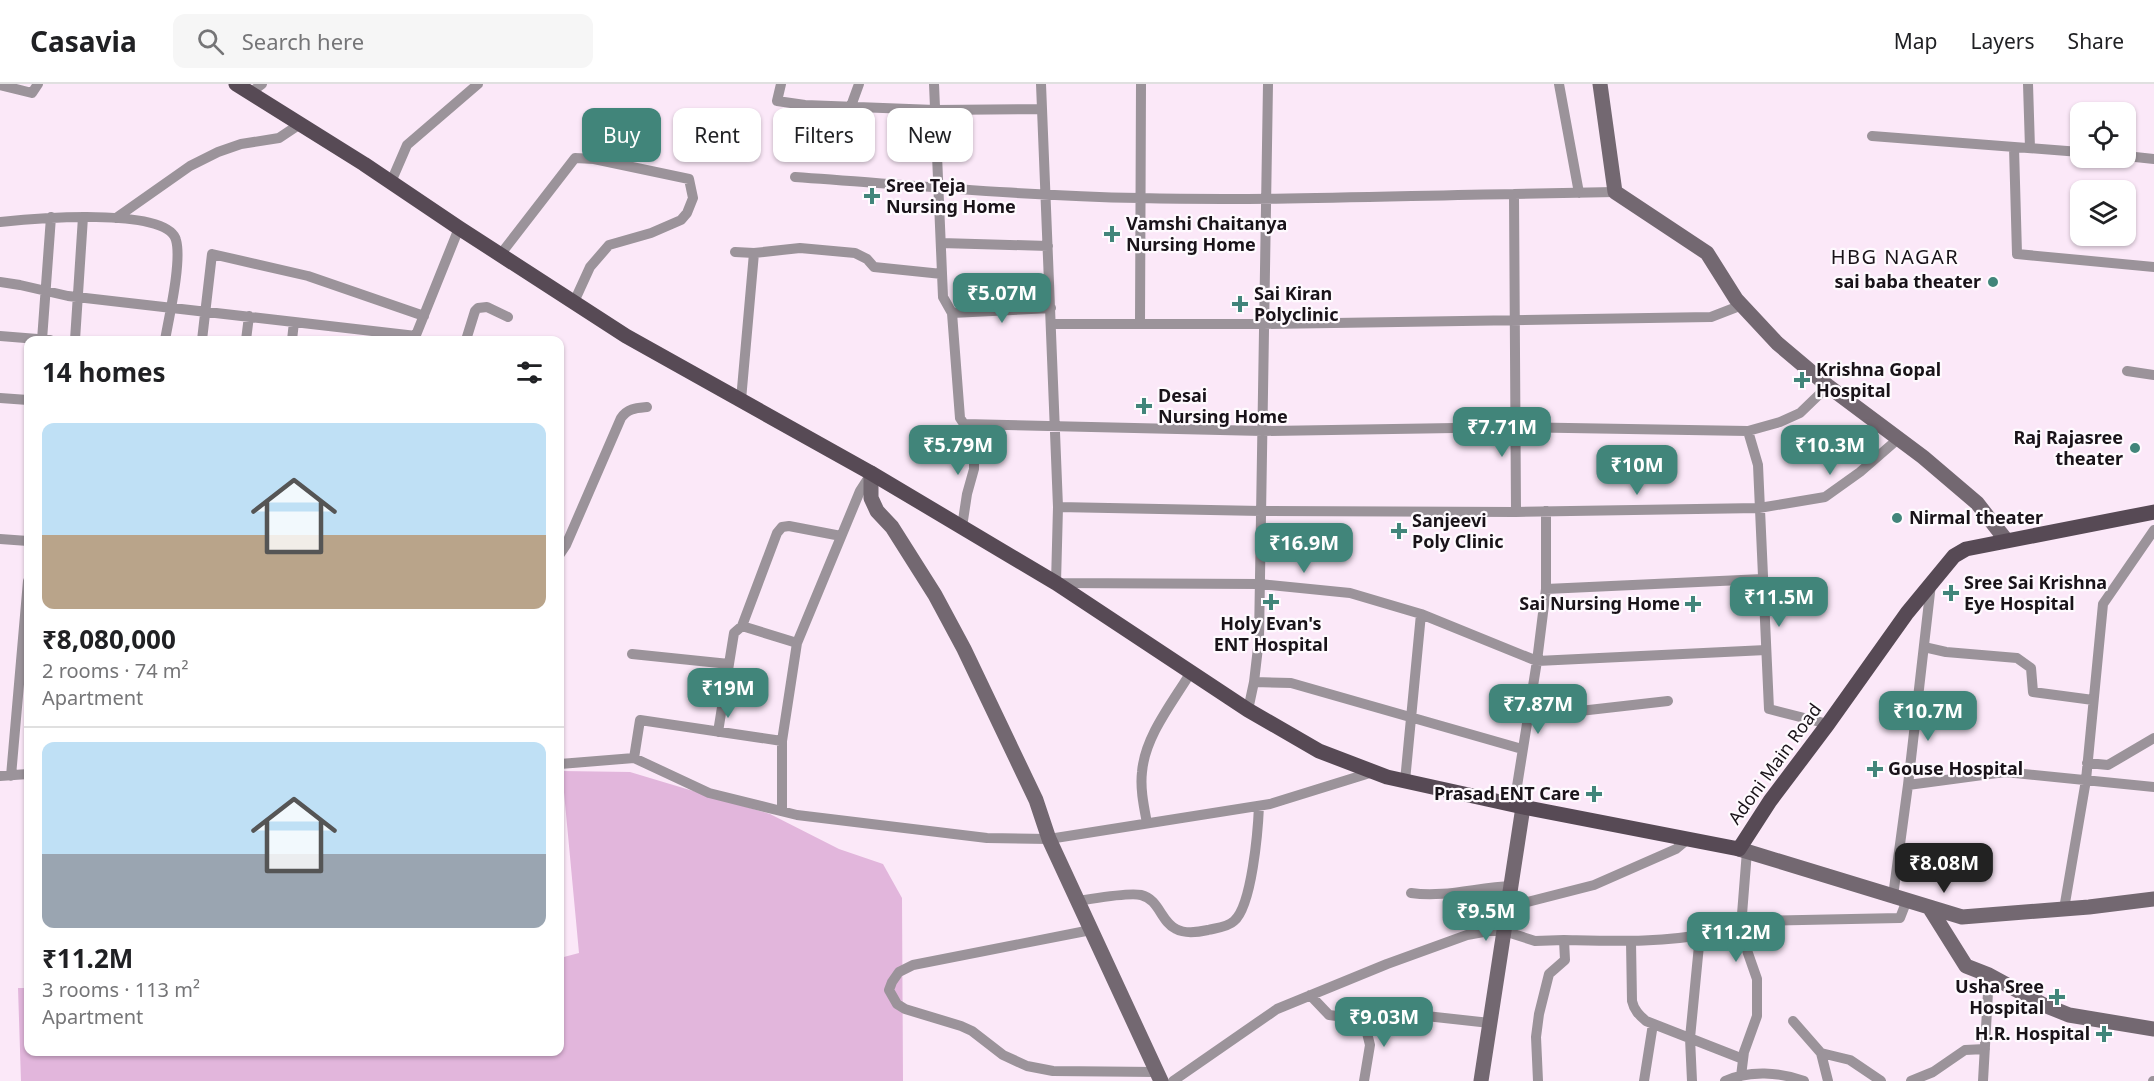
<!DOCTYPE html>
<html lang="en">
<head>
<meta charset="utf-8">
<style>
	:root { --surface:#fff; --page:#f6f6f6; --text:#202124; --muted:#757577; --line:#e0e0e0; --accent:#41857a }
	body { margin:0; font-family:"Noto Sans",sans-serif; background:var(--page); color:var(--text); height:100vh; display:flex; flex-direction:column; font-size:22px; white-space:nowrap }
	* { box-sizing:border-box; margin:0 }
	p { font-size:20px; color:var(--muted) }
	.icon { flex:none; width:33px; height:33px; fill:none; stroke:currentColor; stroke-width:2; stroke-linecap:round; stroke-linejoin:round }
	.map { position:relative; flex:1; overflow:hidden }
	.panel { position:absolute; left:24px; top:252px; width:540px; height:720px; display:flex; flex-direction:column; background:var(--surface); border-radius:12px; box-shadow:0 2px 4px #0004 }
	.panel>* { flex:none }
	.hud { position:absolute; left:582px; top:24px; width:570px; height:54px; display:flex; gap:12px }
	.tools { position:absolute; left:2070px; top:18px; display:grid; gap:12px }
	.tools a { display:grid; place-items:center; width:66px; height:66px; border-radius:12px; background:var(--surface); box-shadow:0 2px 4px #0004; font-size:30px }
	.price { position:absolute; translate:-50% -51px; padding:0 14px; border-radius:12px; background:var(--accent); color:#fff; font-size:20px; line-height:39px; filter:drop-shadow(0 2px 3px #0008) }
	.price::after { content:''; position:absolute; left:50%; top:36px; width:18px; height:14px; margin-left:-9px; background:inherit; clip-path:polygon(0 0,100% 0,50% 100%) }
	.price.current { background:#222; color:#fff }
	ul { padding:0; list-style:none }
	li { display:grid; align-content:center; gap:12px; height:318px; padding:0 18px }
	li+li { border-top:2px solid var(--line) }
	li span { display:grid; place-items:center; height:186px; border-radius:12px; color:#555 }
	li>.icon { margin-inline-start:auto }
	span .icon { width:108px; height:108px; fill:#fffc; stroke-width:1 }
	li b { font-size:26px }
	h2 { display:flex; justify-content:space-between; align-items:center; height:72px; padding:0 18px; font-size:26px }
	.pill { padding:0 21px; border-radius:12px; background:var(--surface); box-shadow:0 2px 4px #0004; font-size:21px; line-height:54px }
	.pill.current { background:var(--accent); color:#fff }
	header { display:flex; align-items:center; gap:36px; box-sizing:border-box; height:84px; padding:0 30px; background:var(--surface); border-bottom:2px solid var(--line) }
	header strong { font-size:28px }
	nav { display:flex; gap:33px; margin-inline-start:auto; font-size:21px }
	.search { width:420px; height:54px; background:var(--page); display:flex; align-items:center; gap:15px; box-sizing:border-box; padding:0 21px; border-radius:12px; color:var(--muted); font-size:22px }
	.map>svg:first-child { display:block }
	.green { fill:#e2b6dc }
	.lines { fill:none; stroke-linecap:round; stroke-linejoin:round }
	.street { stroke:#9b939a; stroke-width:10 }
	.secondary { stroke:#736871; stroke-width:15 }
	.primary { stroke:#574a55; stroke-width:15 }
	.poi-dot { fill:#41857a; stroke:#fefafe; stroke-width:2 }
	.labels { text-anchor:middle; stroke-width:4.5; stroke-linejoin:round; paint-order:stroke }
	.poi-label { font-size:18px; font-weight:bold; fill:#191319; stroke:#fefafe; text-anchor:start }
	.street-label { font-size:18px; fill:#191319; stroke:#fefafe }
	.neighbourhood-label { font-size:20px; letter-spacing:1.5px; fill:#191319; stroke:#fefafe }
</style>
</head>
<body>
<header>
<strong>Casavia</strong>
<div class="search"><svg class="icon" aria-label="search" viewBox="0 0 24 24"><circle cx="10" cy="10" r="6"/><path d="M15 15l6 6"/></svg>Search here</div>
<nav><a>Map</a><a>Layers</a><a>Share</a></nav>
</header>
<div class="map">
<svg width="2154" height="997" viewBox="0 0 2154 997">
	<rect width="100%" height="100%" fill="#fbe8f8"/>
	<!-- green -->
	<path class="green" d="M562,687l68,1 140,42 69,35 44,15 19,34 1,183h-882l-3,-93h10v64h532v-94l19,-5z"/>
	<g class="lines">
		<!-- street -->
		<path class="street" d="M781,0l-4,17 28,4 130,5 107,-1
			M934,0l9,213 9,16 8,105 4,6 299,7 253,-4 232,4 32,-9 20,-9 28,-27
			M1041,0l17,423 -2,76 204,1 90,9 71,21 116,47 -23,144
			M1559,0l20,109
			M2028,0l2,64
			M0,1l32,8 6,-9
			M250,9l12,-9
			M851,22l8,-22
			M1872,52l208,16
			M2014,63l3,107 137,13
			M2126,72l28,3
			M795,93c115,8 230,19 345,21 125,3 249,-2 374,-4l2,318 -255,-1 -203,-4
			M391,98l16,-37 71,-61
			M1514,110l101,-2
			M116,134l74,-52 28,-14 23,-8 38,-6 21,-14
			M0,138c29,-3 168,-16 176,18 6,21 -7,77 -11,100
			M941,159l107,3
			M735,168l19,1
			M500,171l75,-97 19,1 95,20 4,19 -6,15 -6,7 -30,13 -42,12 -19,22 -16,35
			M0,198l20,3 48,11 348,40
			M952,229l99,-5
			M1051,240h213l447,-7 31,-12
			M1140,240l1,-240
			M0,252l50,4
			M42,256l9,-123
			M75,256l8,-123
			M202,256l10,-86 96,22 116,40
			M246,256l3,-24
			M292,256l2,-18
			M414,256l45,-112
			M466,256l9,-29 3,-3 9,-1 21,10
			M2127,287l27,4
			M0,314l28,2
			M741,316l13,-147 46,-5 55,5 12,6 7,8 68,7
			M1748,347l10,34 11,244 59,15
			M1546,427v78l-9,72 229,-11
			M1516,428l243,-4 66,-11 35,-25 38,-33
			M962,443l5,-33 7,-25v-44
			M0,455l28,2
			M560,470l6,-9 55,-127c7,-10 16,-10 26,-11
			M1546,505l217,-10
			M742,542l35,-93 5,-6 7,-1 52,10
			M1924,563l22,5 71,6 14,10 2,24 60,8
			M632,570l97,10
			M1254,598l37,1 231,66
			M1248,626l6,-28 5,-43 9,-555
			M1527,633l141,-16
			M718,648l16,-99 8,-7 55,17 63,-152 11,-17
			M782,657l15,-98
			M634,674l6,-38 142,21v70
			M2087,679l21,2 46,-27
			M560,680l74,-6 75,35 88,22 190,23 62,1 221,-35 103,-32
			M0,692l28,-2
			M11,692l17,-195
			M1405,697l16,-167
			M1908,701l97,-13 149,15
			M1147,739c-3,-16 -7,-34 -5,-51 3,-36 31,-70 49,-100
			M1411,809c34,5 67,-6 100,-7
			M1893,812l15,-111 23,-201
			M1077,817c16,-2 50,-9 64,-6 18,4 20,27 35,34 9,5 23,3 32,1 8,-2 20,-3 26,-9 18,-15 24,-91 25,-115
			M1508,823l86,-22 82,-36 12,-10
			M2064,825l22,-129 17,-176 51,-74
			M1091,846l-178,35 -14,7 -7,10 -3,8 8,14 8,5 56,17 11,5 31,24 24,11 26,5 103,1
			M1564,856c50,1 98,3 148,-7 14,-3 27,-4 39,-12l149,-3 7,-18
			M1631,858l1,59c2,9 7,14 14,20l97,38
			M1310,911l19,20 23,3 65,-3 73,8
			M1363,933l7,28 -6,36
			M1793,937l28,32 7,28
			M1821,969l29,7 31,21
			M1741,992l3,-24 13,-36v-37l-14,-40 -2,-12 6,-76
			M1173,997l104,-72 110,-45 80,-29 22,-4h15l31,10 29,-1 1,20 -16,14 -10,40 -3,23 2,44
			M1644,997l9,-57
			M1692,997l-2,-43 10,-103
			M1725,997c24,-11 55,-9 79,0
			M1911,997l22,-9 32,-22 20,-1
			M1983,997l6,-106
			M2153,997h1"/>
		<!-- secondary -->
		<path class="secondary" d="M1600,0l15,108 92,61 29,46 41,44 51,43 95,71 54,46 29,37
			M871,389v25l6,13 15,16 43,68 29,54 72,151 13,39 112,242
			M1739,765l223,68 127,-10 65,-8
			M1929,823l37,59 23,9 55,30 25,10 85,14
			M1481,997l42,-274"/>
		<!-- primary -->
		<path class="primary" d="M236,0l128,80 95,64 167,108 245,137 185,110 192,127 71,41 68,26 136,30 216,42 31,-48 58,-77 79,-111 47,-57 12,-7 188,-37"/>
	</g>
	<!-- markers -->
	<g class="poi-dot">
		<path d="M869 103h6v6h6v6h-6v6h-6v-6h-6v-6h6z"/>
		<path d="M1109 141h6v6h6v6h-6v6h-6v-6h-6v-6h6z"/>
		<circle cx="1993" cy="198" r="6"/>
		<path d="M1237 211h6v6h6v6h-6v6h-6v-6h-6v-6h6z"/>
		<path d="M1799 287h6v6h6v6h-6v6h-6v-6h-6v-6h6z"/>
		<path d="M1141 313h6v6h6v6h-6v6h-6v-6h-6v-6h6z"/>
		<circle cx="2135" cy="364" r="6"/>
		<circle cx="1897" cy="434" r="6"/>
		<path d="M1396 438h6v6h6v6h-6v6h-6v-6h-6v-6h6z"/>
		<path d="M1948 500h6v6h6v6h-6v6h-6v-6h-6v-6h6z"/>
		<path d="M1268 509h6v6h6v6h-6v6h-6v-6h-6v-6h6z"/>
		<path d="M1690 511h6v6h6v6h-6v6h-6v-6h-6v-6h6z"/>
		<path d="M1872 676h6v6h6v6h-6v6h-6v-6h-6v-6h6z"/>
		<path d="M1591 701h6v6h6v6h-6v6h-6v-6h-6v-6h6z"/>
		<path d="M2054 904h6v6h6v6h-6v6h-6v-6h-6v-6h6z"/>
		<path d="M2101 941h6v6h6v6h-6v6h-6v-6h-6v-6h6z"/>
	</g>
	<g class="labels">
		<!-- poi labels -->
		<g class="poi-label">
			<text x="886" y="108">Sree Teja<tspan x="886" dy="21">Nursing Home</tspan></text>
			<text x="1126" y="146">Vamshi Chaitanya<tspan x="1126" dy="21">Nursing Home</tspan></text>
			<text x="1981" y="204" text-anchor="end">sai baba theater</text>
			<text x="1254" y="216">Sai Kiran<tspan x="1254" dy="21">Polyclinic</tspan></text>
			<text x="1816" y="292">Krishna Gopal<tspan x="1816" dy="21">Hospital</tspan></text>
			<text x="1158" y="318">Desai<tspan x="1158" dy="21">Nursing Home</tspan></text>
			<text x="2123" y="360" text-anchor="end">Raj Rajasree<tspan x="2123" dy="21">theater</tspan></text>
			<text x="1909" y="440">Nirmal theater</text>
			<text x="1412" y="443">Sanjeevi<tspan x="1412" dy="21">Poly Clinic</tspan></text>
			<text x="1964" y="505">Sree Sai Krishna<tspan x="1964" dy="21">Eye Hospital</tspan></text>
			<text x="1680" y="526" text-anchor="end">Sai Nursing Home</text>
			<text x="1271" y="546" text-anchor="middle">Holy Evan's<tspan x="1271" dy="21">ENT Hospital</tspan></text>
			<text x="1888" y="691">Gouse Hospital</text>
			<text x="1580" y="716" text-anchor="end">Prasad ENT Care</text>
			<text x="2044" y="909" text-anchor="end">Usha Sree<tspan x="2044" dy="21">Hospital</tspan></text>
			<text x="2090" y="956" text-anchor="end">H.R. Hospital</text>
		</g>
		<!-- street labels -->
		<g class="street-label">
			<text transform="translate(1775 680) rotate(-54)" y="6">Adoni Main Road</text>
		</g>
		<!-- neighbourhood labels -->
		<g class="neighbourhood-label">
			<text x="1895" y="180">HBG NAGAR</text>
		</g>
	</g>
</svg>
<div class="tools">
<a><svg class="icon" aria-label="locate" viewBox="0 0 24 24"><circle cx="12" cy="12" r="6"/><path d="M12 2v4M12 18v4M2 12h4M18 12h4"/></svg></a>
<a><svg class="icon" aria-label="layers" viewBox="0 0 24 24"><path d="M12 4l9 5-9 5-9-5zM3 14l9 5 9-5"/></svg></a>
</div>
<b class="price" style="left:1002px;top:240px">₹5.07M</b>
<b class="price" style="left:1502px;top:374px">₹7.71M</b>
<b class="price" style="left:958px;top:392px">₹5.79M</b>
<b class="price" style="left:1830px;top:392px">₹10.3M</b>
<b class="price" style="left:1637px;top:412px">₹10M</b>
<b class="price" style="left:1304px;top:490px">₹16.9M</b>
<b class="price" style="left:1779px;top:544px">₹11.5M</b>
<b class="price" style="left:728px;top:635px">₹19M</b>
<b class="price" style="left:1538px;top:651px">₹7.87M</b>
<b class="price" style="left:1928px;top:658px">₹10.7M</b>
<b class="price current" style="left:1944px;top:810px">₹8.08M</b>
<b class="price" style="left:1486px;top:858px">₹9.5M</b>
<b class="price" style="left:1736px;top:879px">₹11.2M</b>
<b class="price" style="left:1384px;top:964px">₹9.03M</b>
<div class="hud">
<a class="pill current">Buy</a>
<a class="pill">Rent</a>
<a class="pill">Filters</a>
<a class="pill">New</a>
</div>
<section class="panel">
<h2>14 homes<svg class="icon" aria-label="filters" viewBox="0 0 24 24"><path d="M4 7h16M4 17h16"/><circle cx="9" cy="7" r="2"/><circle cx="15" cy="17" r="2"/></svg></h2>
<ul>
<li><span style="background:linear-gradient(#bfe0f5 60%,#b9a48a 0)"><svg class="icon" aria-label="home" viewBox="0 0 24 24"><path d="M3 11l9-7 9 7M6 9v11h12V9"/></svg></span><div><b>₹8,080,000</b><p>2 rooms · 74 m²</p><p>Apartment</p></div></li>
<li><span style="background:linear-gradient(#bfe0f5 60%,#9aa5b1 0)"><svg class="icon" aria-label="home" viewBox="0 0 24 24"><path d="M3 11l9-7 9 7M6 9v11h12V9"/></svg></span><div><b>₹11.2M</b><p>3 rooms · 113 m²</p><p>Apartment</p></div></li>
</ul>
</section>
</div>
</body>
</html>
